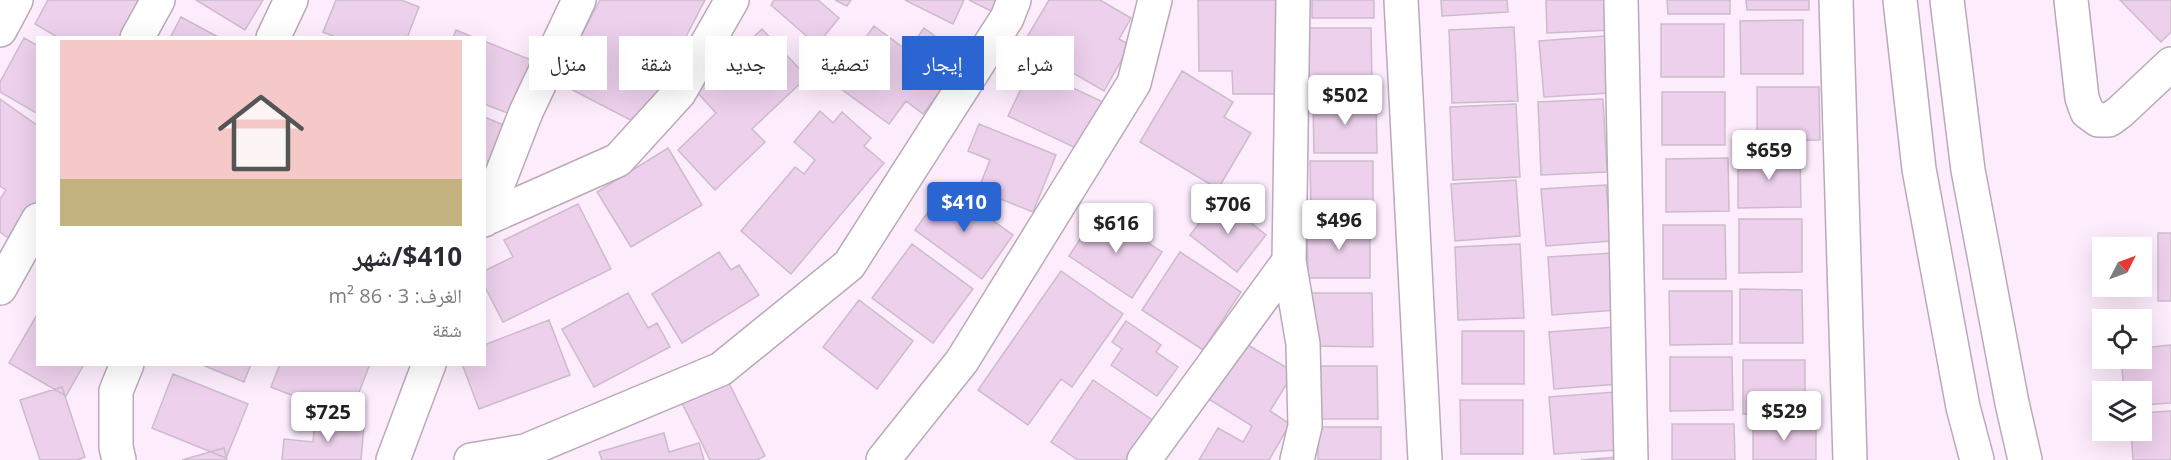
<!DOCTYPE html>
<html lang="ar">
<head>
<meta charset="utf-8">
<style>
	:root { --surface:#fff; --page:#f7f7f7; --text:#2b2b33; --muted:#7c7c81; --line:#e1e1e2; --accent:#2a65d2 }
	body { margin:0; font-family:"Open Sans","Noto Naskh Arabic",sans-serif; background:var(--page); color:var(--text); direction:rtl; height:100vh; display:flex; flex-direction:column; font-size:22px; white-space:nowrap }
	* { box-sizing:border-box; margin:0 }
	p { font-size:20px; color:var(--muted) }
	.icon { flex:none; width:33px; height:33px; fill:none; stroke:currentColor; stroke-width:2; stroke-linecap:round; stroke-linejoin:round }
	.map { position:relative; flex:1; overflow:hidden; direction:ltr }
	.sheet { position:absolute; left:36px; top:36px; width:450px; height:330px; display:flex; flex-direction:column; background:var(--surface); border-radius:0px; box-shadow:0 6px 24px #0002; direction:rtl }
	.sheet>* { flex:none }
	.banner { position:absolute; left:504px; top:36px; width:570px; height:54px; direction:rtl; display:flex; gap:12px }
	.needle { width:39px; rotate:48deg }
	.tools { position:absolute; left:2092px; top:237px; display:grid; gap:12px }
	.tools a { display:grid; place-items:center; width:60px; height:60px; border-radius:0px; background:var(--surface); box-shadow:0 6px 24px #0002; font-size:30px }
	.price { position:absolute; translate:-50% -51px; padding:0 14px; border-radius:6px; background:#fff; color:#222; font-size:20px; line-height:39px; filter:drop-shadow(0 2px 3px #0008) }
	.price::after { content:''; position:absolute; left:50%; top:36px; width:18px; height:14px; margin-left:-9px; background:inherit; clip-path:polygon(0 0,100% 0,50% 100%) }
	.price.current { background:var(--accent); color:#fff }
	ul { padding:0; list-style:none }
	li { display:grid; align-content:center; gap:12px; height:318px; padding:0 24px }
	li+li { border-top:2px solid var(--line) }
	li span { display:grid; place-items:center; height:186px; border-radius:0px; color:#555 }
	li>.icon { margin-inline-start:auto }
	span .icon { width:108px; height:108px; fill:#fffc; stroke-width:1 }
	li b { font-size:26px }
	.chip { padding:0 21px; border-radius:0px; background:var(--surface); box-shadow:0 6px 24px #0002; font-size:21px; line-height:54px }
	.chip.current { background:var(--accent); color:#fff }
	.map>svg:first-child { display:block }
	.building { fill:#edd0ec; stroke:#ccbccb; stroke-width:1.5 }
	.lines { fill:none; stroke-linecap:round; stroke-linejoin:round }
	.minor-casing { stroke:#baaab9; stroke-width:36 }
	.major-casing { stroke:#baaab9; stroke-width:36 }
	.minor { stroke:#fff; stroke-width:33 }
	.major { stroke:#fff; stroke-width:33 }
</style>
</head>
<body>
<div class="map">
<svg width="2171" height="460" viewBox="0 0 2171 460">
	<rect width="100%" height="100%" fill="#fcecfc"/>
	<!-- building -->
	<path class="building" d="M48,0h95l-16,38h-68l-24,-14z
		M196,0h67l-18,30z
		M336,0h65l18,7 -12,31h-69l-15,-6z
		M600,0h105l-65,125 -83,-43z
		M774,0h44l21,18 -22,27 -46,-40z
		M835,0h16l-4,6z
		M905,0h59l-11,24z
		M969,0h35l-7,14z
		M1049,0h51l31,18 -12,21 11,6 -26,46 -81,-47z
		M1198,0h85l2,94h-52l-1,-23h-33z
		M1312,0h62v18h-62z
		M1441,0h66l1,12 -66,4z
		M1546,0h66l1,30 -66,3z
		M1667,0h63v14h-62z
		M1746,0h63v10h-62z
		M2120,0h51v32l-10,10z
		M181,17l39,21h-50z
		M1803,20v54h-62l-1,-53z
		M1661,24h63v53h-63z
		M874,26l34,25 16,-23 19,14 -20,27 22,16 -22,29 -17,-13 -17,23 -56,-41z
		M1514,27l4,74 -66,2 -3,-73z
		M1309,28h62l1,54h-63z
		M762,29l45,48 -55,52 13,13 -50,48 -37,-40 38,-37 -20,-22z
		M456,30l19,8h-22z
		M1605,36l4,57 -65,4 -5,-56z
		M24,38l14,8v68l-38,-22v-10z
		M484,41l47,19 -21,54 -26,-10z
		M1031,68l72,34 -23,48 -72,-34z
		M1182,71l51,31 -9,15 27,16 -33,56 -78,-47z
		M1757,87h62l1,53 -63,1z
		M1662,92h63v53h-63z
		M0,99l38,27v82l-24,34 -14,-10v-33l6,-9 -6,-4z
		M1376,99l1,54h-63l-1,-53z
		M1603,99l4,73 -66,3 -3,-73z
		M1516,104l4,73 -67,3 -3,-73z
		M820,111l13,12 9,-11 29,26 -7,8 20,17 -93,111 -50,-43 54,-64 9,7 11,-14 -21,-18z
		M484,117l20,8 -20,50z
		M979,124l77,31 -23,57 -55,-22 12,-30 -22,-9z
		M668,148l34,57 -71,42 -34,-55z
		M1738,154h62l1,53 -63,1z
		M1728,158l1,53 -63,1v-53z
		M1310,161h63v53h-62z
		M1516,180l4,56 -65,5 -4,-57z
		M1606,185l5,56 -65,5 -5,-57z
		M946,187l67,48 -31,44 -67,-49z
		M1219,198l47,37 -29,37 -47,-37z
		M578,204l33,65 -108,53 -19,-37v-14l29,-14 -9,-17z
		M1099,210l63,42 -30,46 -63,-42z
		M1739,219h63v53l-63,1z
		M1307,225h63v53h-62z
		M1663,225h62l1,54h-63z
		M2158,233h13v68h-13z
		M912,244l61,45 -40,54 -61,-45z
		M1520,244l4,74 -66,2 -3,-73z
		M719,252l12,18 8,-5 20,30 -77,48 -30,-49z
		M1180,252l61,40 -38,58 -61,-40z
		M1613,253l4,57 -65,5 -4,-58z
		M1061,271l62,43 -51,73 -11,-8 -33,46 -50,-35z
		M1740,289l62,1 1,53h-63z
		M1669,291h63v53l-62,1z
		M628,293l20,35 9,-5 13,24 -76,40 -32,-58z
		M1310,293h62l1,54 -62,-1z
		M859,300l54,41 -36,48 -54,-42z
		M38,313v51h46l-18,32 -57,-33z
		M549,320l21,55 -91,34 -17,-45h22v-19z
		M1126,321l35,24 -5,7 22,15 -21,29 -46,-31 11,-16 -10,-7z
		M1615,327l4,57 -65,5 -5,-57z
		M1462,331h62v53h-62z
		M1241,341l53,31 -24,39 20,13 -21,36h-70l19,-32 25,14 9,-16 -45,-28z
		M2171,345v58l-29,2v-13h-18l-3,-34h21v-10z
		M1670,357h62l1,53 -63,1z
		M1743,360h62v53l-62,1z
		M200,364h51l-7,18z
		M280,364h90l-21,54 -78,-31z
		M1315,366h62l1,53h-63z
		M173,374l75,30 -22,54 -74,-30z
		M727,379l38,77 -8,4h-47l-29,-59z
		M1093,380l61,41 -27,39h-49l-27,-18z
		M62,387l23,70 -8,3h-37l-20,-60z
		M1615,392l4,58 -65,4 -5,-57z
		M1460,400h63v54h-62z
		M2171,411v49h-38l-2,-30h11v-17z
		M315,420l49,5 -3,35h-79l2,-21 29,3z
		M1672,424h62l1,36h-63z
		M1753,425h63v35h-63z
		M1318,427h63v33h-63z
		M664,433l5,19 30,-9 5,17h-102l-3,-8z
		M224,448l3,12h-45z
		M1616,457v3h-35z"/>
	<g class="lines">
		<defs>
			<path id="minor" d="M1293,0l-4,261 14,83 2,82 -8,34
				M1401,0l24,460
				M1621,0l10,460
				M1836,0l14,460
				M2071,0l11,98 5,14 11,8h11l11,-8 51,-48
				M0,30l16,-30
				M137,38l21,-38
				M273,38l18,-38
				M485,219l133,-59 61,-67 53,-93
				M484,220l42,-108 53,-112
				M0,288l38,-68
				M119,460l-3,-13v-56l11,-27
				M393,460l36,-96
				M471,460l54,-9 196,-82 128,-104 158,-247 7,-18
				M883,460l79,-99 172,-278 21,-83
				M1144,460l145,-199"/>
			<path id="major" d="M1900,0l19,169 44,238 14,53
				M1947,0l21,170 44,233 13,57"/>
		</defs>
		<!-- minor casing -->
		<use href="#minor" class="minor-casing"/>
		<!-- major casing -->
		<use href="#major" class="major-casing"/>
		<!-- minor -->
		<use href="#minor" class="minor"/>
		<!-- major -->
		<use href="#major" class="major"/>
	</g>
</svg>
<div class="tools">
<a><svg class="needle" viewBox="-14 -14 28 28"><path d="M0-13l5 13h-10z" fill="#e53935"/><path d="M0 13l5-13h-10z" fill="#7c7c81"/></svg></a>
<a><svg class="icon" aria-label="locate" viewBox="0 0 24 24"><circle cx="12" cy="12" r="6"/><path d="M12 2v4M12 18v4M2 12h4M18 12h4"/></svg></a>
<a><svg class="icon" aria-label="layers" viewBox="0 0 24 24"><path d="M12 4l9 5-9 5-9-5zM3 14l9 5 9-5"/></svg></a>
</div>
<b class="price" style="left:1345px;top:126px">$502</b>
<b class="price" style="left:1769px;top:181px">$659</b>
<b class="price current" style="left:964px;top:233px">$410</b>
<b class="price" style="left:1228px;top:235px">$706</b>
<b class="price" style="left:1339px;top:251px">$496</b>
<b class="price" style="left:1116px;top:254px">$616</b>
<b class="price" style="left:1784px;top:442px">$529</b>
<b class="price" style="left:328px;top:443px">$725</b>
<div class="banner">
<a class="chip">شراء</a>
<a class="chip current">إيجار</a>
<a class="chip">تصفية</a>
<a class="chip">جديد</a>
<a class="chip">شقة</a>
<a class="chip">منزل</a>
</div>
<section class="sheet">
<ul>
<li><span style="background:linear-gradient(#f6c9c9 75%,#c2b280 0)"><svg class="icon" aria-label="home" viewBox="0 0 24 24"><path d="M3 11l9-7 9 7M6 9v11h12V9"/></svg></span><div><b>$410/شهر</b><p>الغرف: 3 · 86 m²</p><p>شقة</p></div></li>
</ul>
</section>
</div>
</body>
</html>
